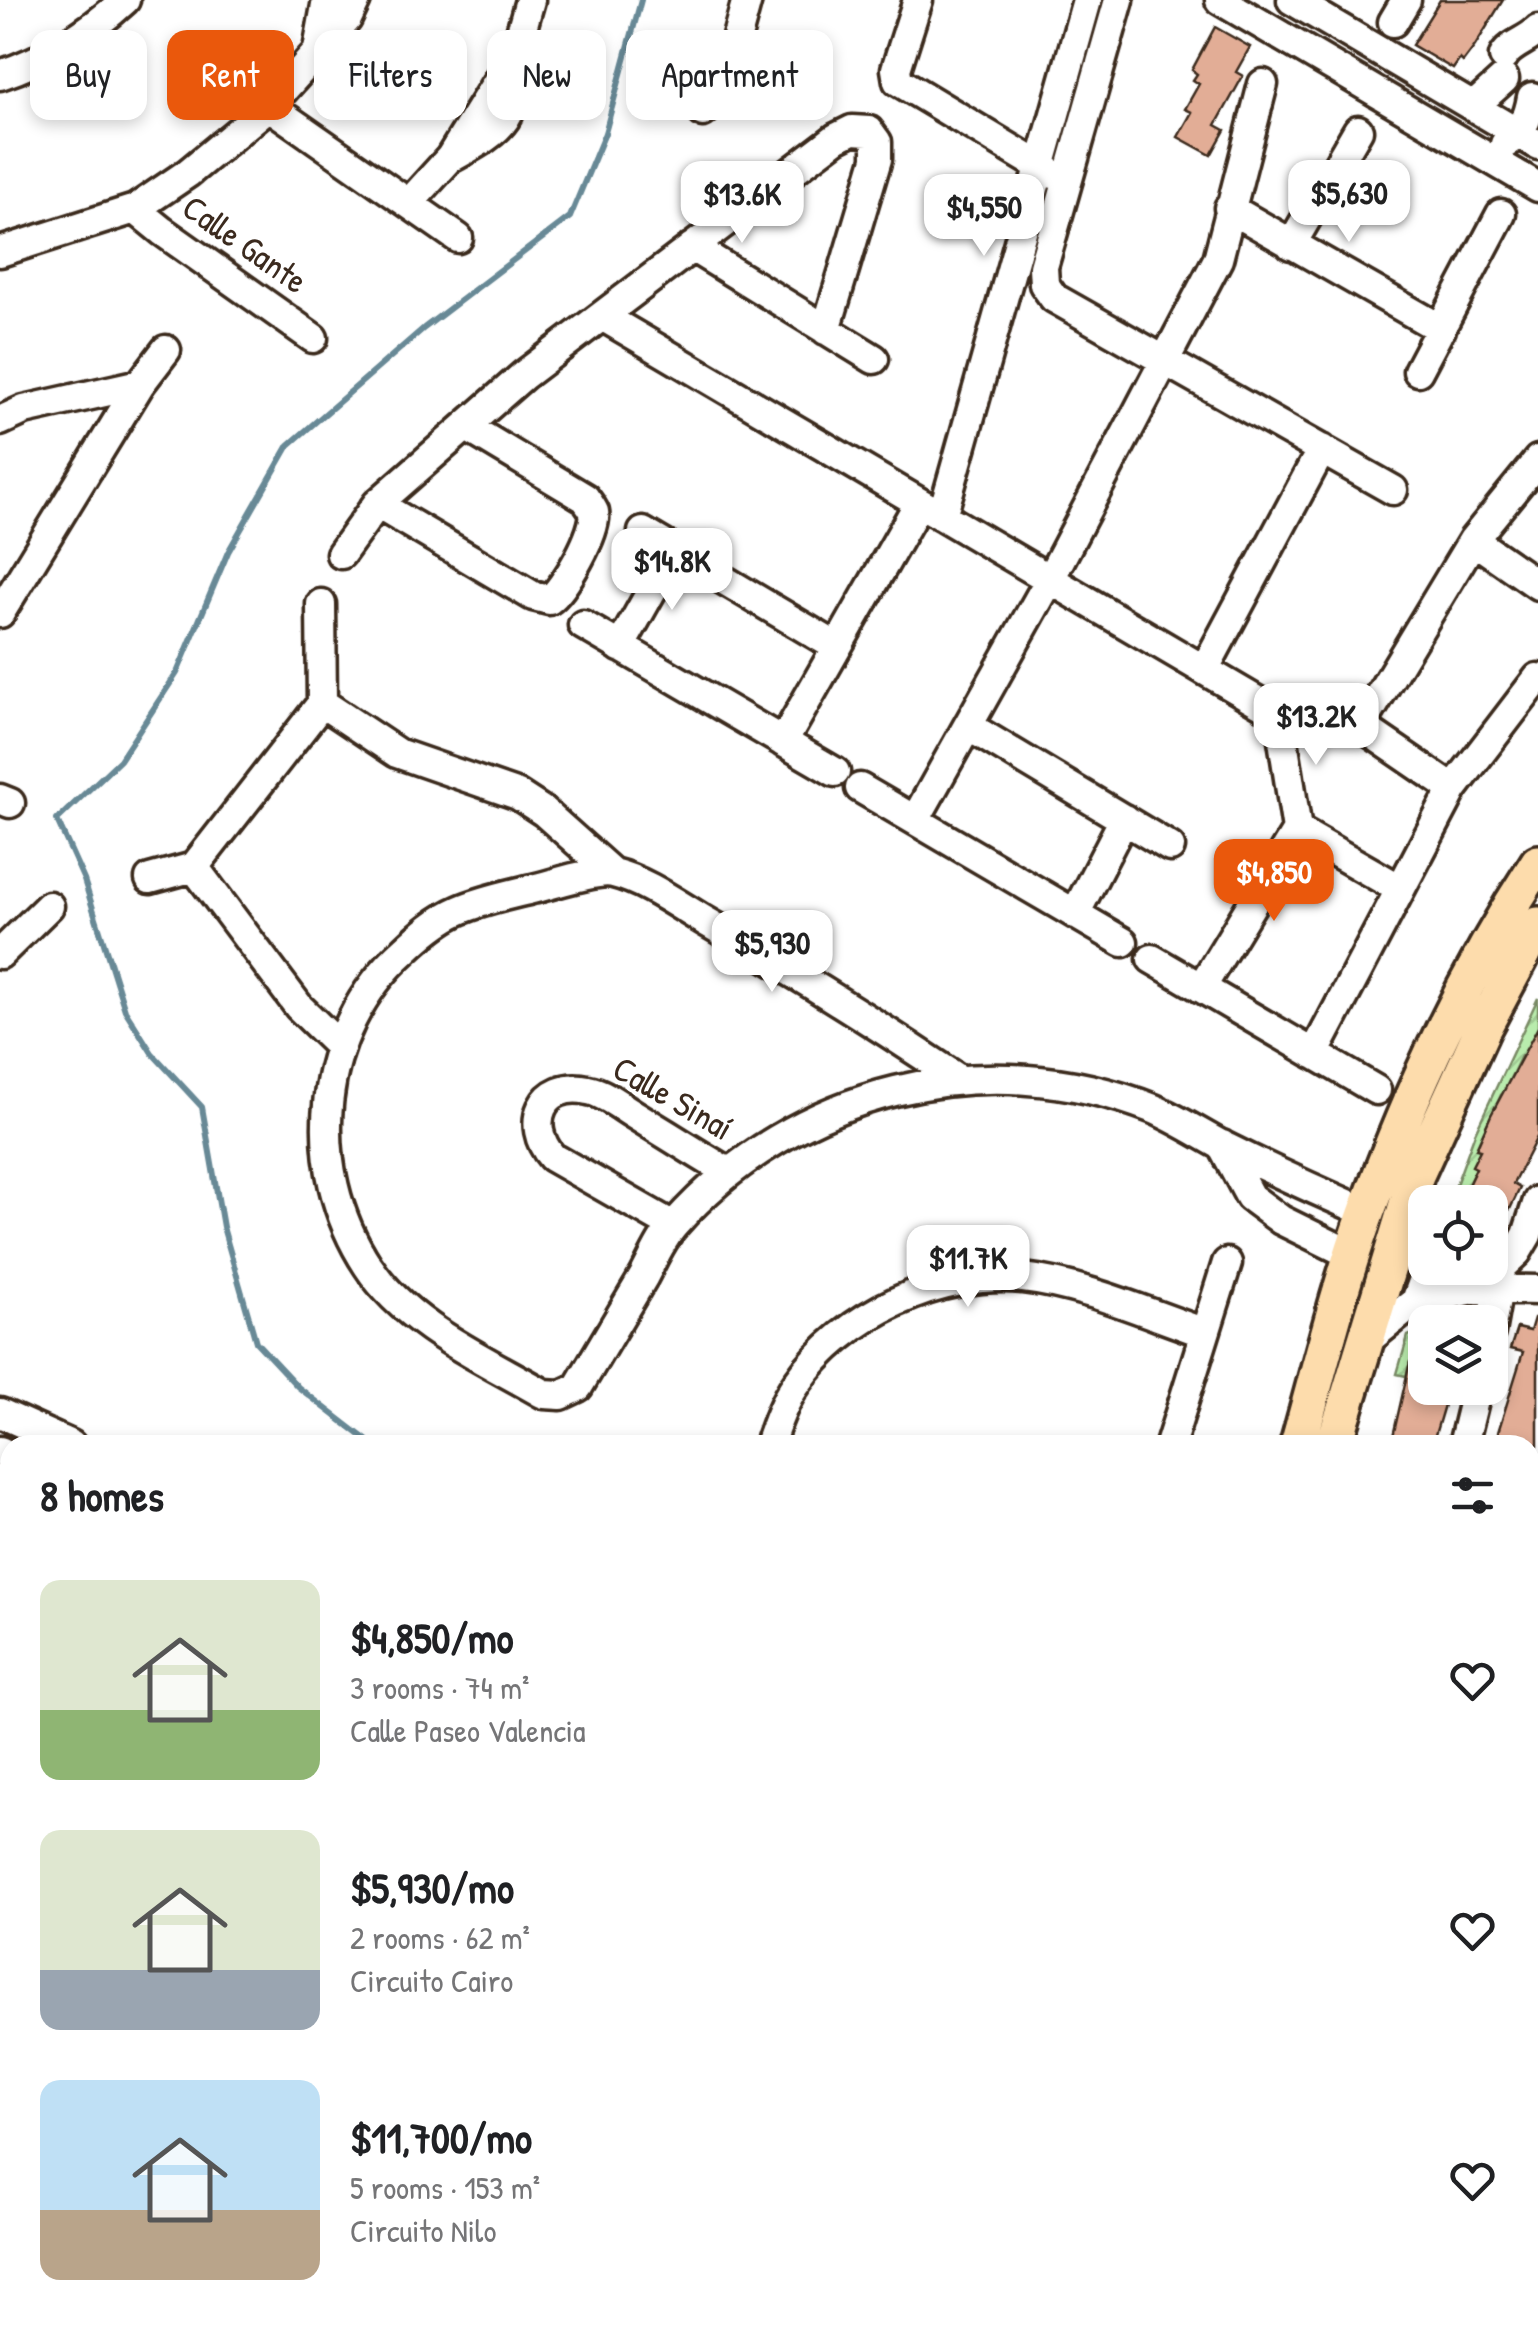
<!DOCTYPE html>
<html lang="en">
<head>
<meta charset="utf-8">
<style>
	:root { --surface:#fff; --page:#f2f2f2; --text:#202124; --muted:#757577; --accent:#ea580c }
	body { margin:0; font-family:"Patrick Hand",sans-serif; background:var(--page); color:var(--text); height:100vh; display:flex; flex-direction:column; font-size:38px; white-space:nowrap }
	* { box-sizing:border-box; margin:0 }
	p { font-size:32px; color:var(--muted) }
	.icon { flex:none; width:55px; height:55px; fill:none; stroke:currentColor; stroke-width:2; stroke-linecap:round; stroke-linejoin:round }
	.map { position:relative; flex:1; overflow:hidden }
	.drawer { position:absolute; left:0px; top:1435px; width:1540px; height:892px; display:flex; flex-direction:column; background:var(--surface); border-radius:30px 30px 0 0; box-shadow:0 5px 15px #0003 }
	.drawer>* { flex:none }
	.banner { position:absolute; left:30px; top:30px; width:1000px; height:90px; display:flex; gap:20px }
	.controls { position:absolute; left:1408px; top:1185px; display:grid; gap:20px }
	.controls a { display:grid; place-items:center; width:100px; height:100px; border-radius:20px; background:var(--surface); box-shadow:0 5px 15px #0003; font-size:50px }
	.price { position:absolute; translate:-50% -85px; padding:0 22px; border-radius:20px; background:#fff; color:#222; font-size:32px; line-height:65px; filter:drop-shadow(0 2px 5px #0008) }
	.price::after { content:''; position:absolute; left:50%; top:60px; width:30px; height:22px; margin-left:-15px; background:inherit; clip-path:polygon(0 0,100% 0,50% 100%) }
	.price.active { background:var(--accent); color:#fff }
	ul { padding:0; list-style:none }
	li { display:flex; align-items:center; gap:30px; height:250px; padding:0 40px }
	li span { display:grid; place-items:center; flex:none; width:280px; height:200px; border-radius:20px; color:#555 }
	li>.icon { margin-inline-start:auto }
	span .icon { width:120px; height:120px; fill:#fffc; stroke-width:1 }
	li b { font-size:42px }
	h2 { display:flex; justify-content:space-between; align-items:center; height:120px; padding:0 40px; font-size:42px }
	.chip { padding:0 35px; border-radius:20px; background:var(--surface); box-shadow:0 5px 15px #0003; font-size:35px; line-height:90px }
	.chip.active { background:var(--accent); color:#fff }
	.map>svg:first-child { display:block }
	.garden { fill:url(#garden-furrows); stroke:#7a8b66; stroke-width:2.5 }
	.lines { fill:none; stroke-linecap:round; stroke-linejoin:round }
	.stream { stroke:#678996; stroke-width:6 }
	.building { fill:#e2ad96; stroke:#3b2a1e; stroke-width:2.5 }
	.minor-casing { stroke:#3b2a1e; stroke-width:35 }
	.major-casing { stroke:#3b2a1e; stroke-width:42 }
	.minor { stroke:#fff; stroke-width:28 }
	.major { stroke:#fddcac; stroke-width:35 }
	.labels { text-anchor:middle; stroke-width:8; stroke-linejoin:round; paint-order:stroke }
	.street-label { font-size:35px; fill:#3b2a1e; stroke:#fff }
</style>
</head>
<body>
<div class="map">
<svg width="1538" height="2327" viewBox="0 0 1538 2327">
	<defs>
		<pattern id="garden-furrows" width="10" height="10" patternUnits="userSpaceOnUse" patternTransform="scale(2.5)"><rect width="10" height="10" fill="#b9ecad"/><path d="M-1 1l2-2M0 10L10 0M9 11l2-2" fill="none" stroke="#a0cb94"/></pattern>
	</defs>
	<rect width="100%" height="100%" fill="#fff"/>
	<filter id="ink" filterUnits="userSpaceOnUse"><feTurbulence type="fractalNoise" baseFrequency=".01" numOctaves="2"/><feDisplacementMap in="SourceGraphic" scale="20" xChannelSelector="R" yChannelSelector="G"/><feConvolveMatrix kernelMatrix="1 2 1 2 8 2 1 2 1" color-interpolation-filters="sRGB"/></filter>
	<g filter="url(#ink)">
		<!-- garden -->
		<path class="garden" d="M1538,998v35l-12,24 -5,-1 -13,27 -2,13 -5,-1 -25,53 4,2 -4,18 -15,32 -7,-3v-7l21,-57z
			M1425,1329v38l-15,-5 -4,14 -9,-2 11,-38z"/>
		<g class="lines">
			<!-- stream -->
			<path class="stream" d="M373,1445l-75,-58 -42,-45 -33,-115 -21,-120 -50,-54 -27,-43 -41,-130 -27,-60 63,-60 57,-87 51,-121 61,-107 135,-117 146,-111 35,-84 36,-133"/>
		</g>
		<!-- building -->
		<path class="building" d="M1440,0h63l-28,46 -12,16 -3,-3 -7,10 -41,-24z
			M1215,27l35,20 -14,25 7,4 -27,49 9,5 -14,25 -33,-18 14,-25 -7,-3 14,-25 -6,-4 4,-6 -5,-4z
			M1538,1027v108l-25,49 7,4 -10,21 -15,-7h-35l16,-34 -4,-2 8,-16 -4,-1 15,-34z
			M1534,1318h4v127h-44l29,-93 -13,-3 7,-21 13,3z
			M1410,1362l15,4v22h24l-17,57h-41z"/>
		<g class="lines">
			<defs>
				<path id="minor" d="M918,0l-22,69 2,12 155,93
					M1119,0l-76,267 1,17 10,14 339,192
					M1220,0l318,187
					M1292,0l246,145
					M1393,22l13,-22
					M318,50l9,-50
					M1504,56c7,-12 23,-15 34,-26
					M0,75c48,-16 88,-41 125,-75
					M269,106l189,132
					M1473,107l31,-28
					M703,112l18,-16 26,-96
					M1505,144c17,-10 24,-28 27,-47
					M451,158c56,-31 67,-39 64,-105
					M409,203l41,-45 65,-105 15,-53
					M1229,208l212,121
					M135,209l27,22 151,107
					M1291,245l67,-115
					M692,247l182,112
					M0,252l135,-43 53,-36 81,-67 78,-87 9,-19
					M602,316l677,398 82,12 92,63
					M1418,371l83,-157
					M0,421l24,-11 116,-26
					M377,504l156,92 16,4c15,-10 49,-70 45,-88 -2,-5 -6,-10 -9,-14l-118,-71
					M942,516l145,-516
					M643,532l194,115
					M1473,540l65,45
					M341,554l36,-50 147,-129 312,-237 16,-8 17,1 8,11v17l-51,171
					M0,613l140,-229 26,-34
					M583,625l252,147
					M620,647l54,-96
					M1204,670l118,-221
					M322,703l75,50 121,42 26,17 66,59
					M968,726l202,121
					M1361,726l112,-186 65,-80
					M783,742l136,-239
					M860,788l263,154
					M0,799l10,4
					M915,820l135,-241 168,-320 45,-175
					M1297,830l103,59
					M194,867l105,140 40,39
					M150,879l44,-12 128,-164 -1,-99
					M1075,914l49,-95
					M0,954l49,-48
					M1152,959l224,131
					M1201,988l96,-158 -18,-116
					M1314,1054l139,-265 85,-111
					M957,1078c-82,-55 -165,-107 -250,-156 -29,-17 -61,-41 -94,-49 -16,-4 -62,12 -81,16 -24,6 -49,11 -72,21 -21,9 -39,25 -55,40 -90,80 -102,217 -37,316 39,60 116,93 176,128l17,1 17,-8c22,-37 44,-74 66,-111 9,-17 18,-38 31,-52 120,-135 310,-182 479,-115 23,10 45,24 67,36 48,24 96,46 145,67
					M1222,1145l28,52 31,23 71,35
					M673,1226l-121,-69c-28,-32 -11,-77 36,-67 17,3 32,16 47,25 31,19 62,39 93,57
					M1416,1301l12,-33
					M1490,1332l12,-66 15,-14 10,-17 11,-34
					M1365,1342l51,-41 58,-12 64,1
					M0,1413l71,32
					M769,1445c7,-21 15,-44 28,-62 47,-69 143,-113 226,-105 62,7 123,35 182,55
					M1170,1445l57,-182
					M1463,1445l14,-57
					M0,1451l10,5
					M1530,1578h8
					M1530,1743h8
					M0,1758l10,-15
					M0,1870l10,9
					M1530,1895l8,3
					M1530,2073l8,2
					M1530,2100l8,3
					M0,2249l10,1
					M1530,2271l8,3
					M944,2318l4,9
					M979,2318l2,9
					M1142,2318l23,9
					M279,2327l2,-9
					M480,2327l1,-9"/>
				<path id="major" d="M1298,1445c22,-78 41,-158 69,-234 46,-125 98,-236 171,-348
					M1334,1445l82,-270 67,-147 55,-103
					M695,2327l16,-9
					M769,2327l24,-9"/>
			</defs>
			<!-- minor casing -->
			<use href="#minor" class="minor-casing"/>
			<!-- major casing -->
			<use href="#major" class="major-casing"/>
			<!-- minor -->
			<use href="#minor" class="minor"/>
			<!-- major -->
			<use href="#major" class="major"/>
		</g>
	</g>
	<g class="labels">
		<!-- street labels -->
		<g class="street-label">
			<text transform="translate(245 244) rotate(35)" y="12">Calle Gante</text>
			<text transform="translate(673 1098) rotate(30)" y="12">Calle Sinaí</text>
		</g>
	</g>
</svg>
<div class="controls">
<a><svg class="icon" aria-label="locate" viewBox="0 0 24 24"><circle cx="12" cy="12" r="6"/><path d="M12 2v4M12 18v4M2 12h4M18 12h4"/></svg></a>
<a><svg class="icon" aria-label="layers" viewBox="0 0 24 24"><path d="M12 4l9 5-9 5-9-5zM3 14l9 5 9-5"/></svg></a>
</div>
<b class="price" style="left:1349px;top:245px">$5,630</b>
<b class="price" style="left:742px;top:246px">$13.6K</b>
<b class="price" style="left:984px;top:259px">$4,550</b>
<b class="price" style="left:672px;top:613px">$14.8K</b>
<b class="price" style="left:1316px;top:768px">$13.2K</b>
<b class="price active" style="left:1274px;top:924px">$4,850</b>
<b class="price" style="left:772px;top:995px">$5,930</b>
<b class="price" style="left:968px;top:1310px">$11.7K</b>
<div class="banner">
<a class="chip">Buy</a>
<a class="chip active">Rent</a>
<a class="chip">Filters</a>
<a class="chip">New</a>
<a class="chip">Apartment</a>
</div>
<section class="drawer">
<h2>8 homes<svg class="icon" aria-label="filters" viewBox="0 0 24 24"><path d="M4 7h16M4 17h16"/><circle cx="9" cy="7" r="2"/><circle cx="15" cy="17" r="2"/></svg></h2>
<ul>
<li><span style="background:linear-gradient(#dfe7d0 65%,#8fb573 0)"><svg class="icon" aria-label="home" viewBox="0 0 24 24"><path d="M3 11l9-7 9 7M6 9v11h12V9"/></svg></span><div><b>$4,850/mo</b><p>3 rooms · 74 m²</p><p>Calle Paseo Valencia</p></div><svg class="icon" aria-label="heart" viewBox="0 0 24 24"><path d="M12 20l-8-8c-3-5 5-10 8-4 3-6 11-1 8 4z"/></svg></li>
<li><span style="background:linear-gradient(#dfe7d0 70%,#9aa5b1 0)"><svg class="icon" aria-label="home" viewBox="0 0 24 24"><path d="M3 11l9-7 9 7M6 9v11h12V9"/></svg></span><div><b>$5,930/mo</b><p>2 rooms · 62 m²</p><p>Circuito Cairo</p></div><svg class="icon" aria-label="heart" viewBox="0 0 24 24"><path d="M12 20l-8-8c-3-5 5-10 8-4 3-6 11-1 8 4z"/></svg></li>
<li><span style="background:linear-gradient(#bfe0f5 65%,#b9a48a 0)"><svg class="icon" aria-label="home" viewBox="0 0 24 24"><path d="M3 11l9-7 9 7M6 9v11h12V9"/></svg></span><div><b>$11,700/mo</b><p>5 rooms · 153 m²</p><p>Circuito Nilo</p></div><svg class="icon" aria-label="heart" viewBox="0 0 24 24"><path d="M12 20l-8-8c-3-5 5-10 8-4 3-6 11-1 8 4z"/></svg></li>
</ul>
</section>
</div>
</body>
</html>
